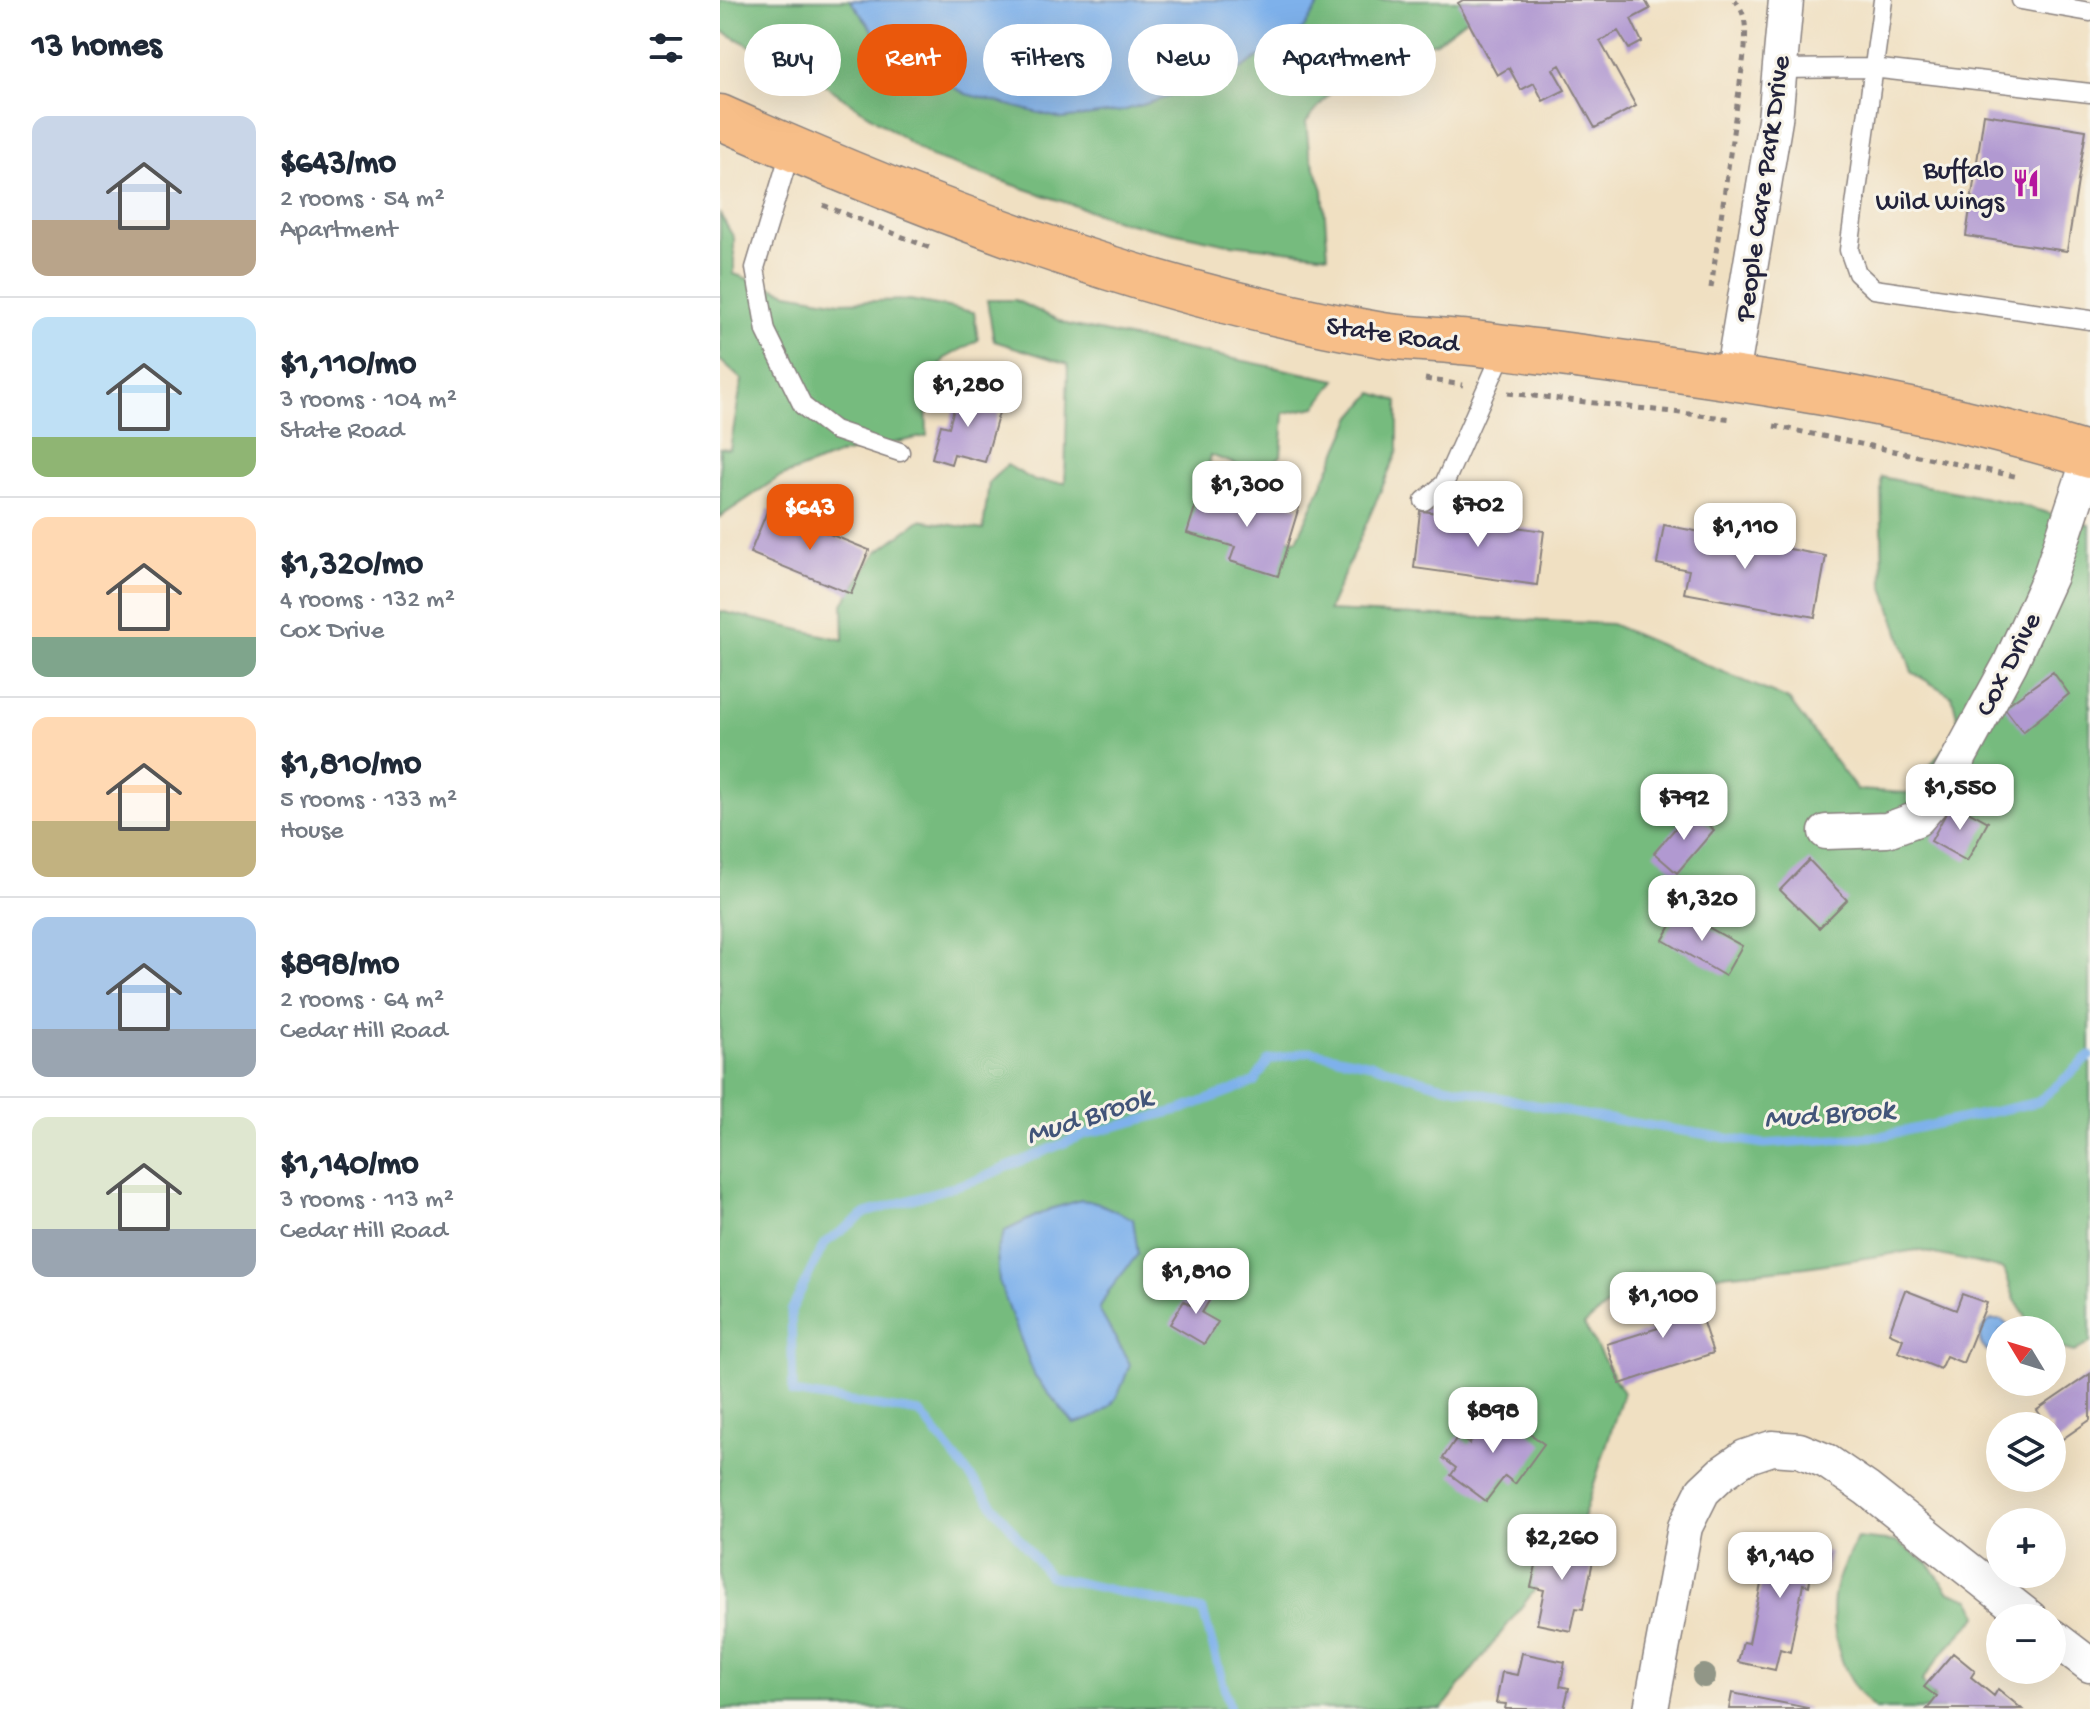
<!DOCTYPE html>
<html lang="en">
<head>
<meta charset="utf-8">
<style>
	:root { --surface:#fff; --page:#f2f2f3; --text:#1f2937; --muted:#747a83; --line:#e0e1e3; --accent:#ea580c }
	body { margin:0; font-family:"Gochi Hand",sans-serif; background:var(--page); color:var(--text); height:100vh; display:flex; flex-direction:column; font-size:30px; white-space:nowrap }
	* { box-sizing:border-box; margin:0 }
	p { font-size:26px; color:var(--muted) }
	.icon { flex:none; width:44px; height:44px; fill:none; stroke:currentColor; stroke-width:2; stroke-linecap:round; stroke-linejoin:round }
	.map { position:relative; flex:1; overflow:hidden }
	.panel { display:flex; flex-direction:column; background:var(--surface); width:720px }
	.panel>* { flex:none }
	.hud { position:absolute; left:24px; top:24px; width:760px; height:72px; display:flex; gap:16px }
	.needle { width:52px; rotate:308deg }
	.controls { position:absolute; left:1266px; top:1316px; display:grid; gap:16px }
	.controls a { display:grid; place-items:center; width:80px; height:80px; border-radius:50%; background:var(--surface); box-shadow:0 8px 32px #0002; font-size:40px }
	.price { position:absolute; translate:-50% -68px; padding:0 18px; border-radius:16px; background:#fff; color:#222; font-size:26px; line-height:52px; filter:drop-shadow(0 2px 4px #0008) }
	.price::after { content:''; position:absolute; left:50%; top:48px; width:24px; height:18px; margin-left:-12px; background:inherit; clip-path:polygon(0 0,100% 0,50% 100%) }
	.price.active { background:var(--accent); color:#fff }
	ul { padding:0; list-style:none }
	li { display:flex; align-items:center; gap:24px; height:200px; padding:0 32px }
	li+li { border-top:2px solid var(--line) }
	li span { display:grid; place-items:center; flex:none; width:224px; height:160px; border-radius:16px; color:#555 }
	li>.icon { margin-inline-start:auto }
	span .icon { width:96px; height:96px; fill:#fffc; stroke-width:1 }
	li b { font-size:34px }
	h2 { display:flex; justify-content:space-between; align-items:center; height:96px; padding:0 32px; font-size:34px }
	.pill { padding:0 28px; border-radius:36px; background:var(--surface); box-shadow:0 8px 32px #0002; font-size:28px; line-height:72px }
	.pill.active { background:var(--accent); color:#fff }
	main { display:flex; flex:1; min-height:0 }
	.map>svg:first-child { display:block }
	.forest { fill:#76bb7e; stroke:#4c6e5c; stroke-width:2 }
	.water { fill:#7eb1eb; stroke:#506a93; stroke-width:2 }
	.lines { fill:none; stroke-linecap:round; stroke-linejoin:round }
	.stream { stroke:#7eb1eb; stroke-width:9 }
	.building { fill:#b199d1 }
	.service-casing { stroke:#89817e; stroke-width:21 }
	.minor-casing { stroke:#89817e; stroke-width:37 }
	.primary-casing { stroke:#89817e; stroke-width:47 }
	.path { stroke:#89817e; stroke-width:5; stroke-dasharray:6 6; stroke-linecap:butt }
	.service { stroke:#fff; stroke-width:18 }
	.minor { stroke:#fff; stroke-width:34 }
	.primary { stroke:#f7be88; stroke-width:44 }
	.tree { fill:#919687 }
	.labels { text-anchor:middle; stroke-width:6; stroke-linejoin:round; paint-order:stroke }
	.poi-label { font-size:28px; fill:#22223b; stroke:#f7f3e8; text-anchor:end }
	.street-label { font-size:28px; fill:#22223b; stroke:#f7f3e8 }
	.water-label { font-size:30px; font-style:italic; fill:#425479; stroke:#f7f3e8 }
</style>
</head>
<body>
<main>
<section class="panel">
<h2>13 homes<svg class="icon" aria-label="filters" viewBox="0 0 24 24"><path d="M4 7h16M4 17h16"/><circle cx="9" cy="7" r="2"/><circle cx="15" cy="17" r="2"/></svg></h2>
<ul>
<li><span style="background:linear-gradient(#c9d6e8 65%,#b9a48a 0)"><svg class="icon" aria-label="home" viewBox="0 0 24 24"><path d="M3 11l9-7 9 7M6 9v11h12V9"/></svg></span><div><b>$643/mo</b><p>2 rooms · 54 m²</p><p>Apartment</p></div></li>
<li><span style="background:linear-gradient(#bfe0f5 75%,#8fb573 0)"><svg class="icon" aria-label="home" viewBox="0 0 24 24"><path d="M3 11l9-7 9 7M6 9v11h12V9"/></svg></span><div><b>$1,110/mo</b><p>3 rooms · 104 m²</p><p>State Road</p></div></li>
<li><span style="background:linear-gradient(#ffd9b3 75%,#7fa58c 0)"><svg class="icon" aria-label="home" viewBox="0 0 24 24"><path d="M3 11l9-7 9 7M6 9v11h12V9"/></svg></span><div><b>$1,320/mo</b><p>4 rooms · 132 m²</p><p>Cox Drive</p></div></li>
<li><span style="background:linear-gradient(#ffd9b3 65%,#c2b280 0)"><svg class="icon" aria-label="home" viewBox="0 0 24 24"><path d="M3 11l9-7 9 7M6 9v11h12V9"/></svg></span><div><b>$1,810/mo</b><p>5 rooms · 133 m²</p><p>House</p></div></li>
<li><span style="background:linear-gradient(#a9c7e8 70%,#9aa5b1 0)"><svg class="icon" aria-label="home" viewBox="0 0 24 24"><path d="M3 11l9-7 9 7M6 9v11h12V9"/></svg></span><div><b>$898/mo</b><p>2 rooms · 64 m²</p><p>Cedar Hill Road</p></div></li>
<li><span style="background:linear-gradient(#dfe7d0 70%,#9aa5b1 0)"><svg class="icon" aria-label="home" viewBox="0 0 24 24"><path d="M3 11l9-7 9 7M6 9v11h12V9"/></svg></span><div><b>$1,140/mo</b><p>3 rooms · 113 m²</p><p>Cedar Hill Road</p></div></li>
</ul>
</section>
<div class="map">
<svg width="1370" height="1709" viewBox="0 0 1370 1709">
	<rect width="100%" height="100%" fill="#f7f3e8"/>
	<filter id="ink" filterUnits="userSpaceOnUse"><feTurbulence type="fractalNoise" baseFrequency=".0125" numOctaves="2"/><feDisplacementMap in="SourceGraphic" scale="16" xChannelSelector="R" yChannelSelector="G"/><feConvolveMatrix kernelMatrix="1 2 1 2 8 2 1 2 1" color-interpolation-filters="sRGB"/></filter>
	<filter id="wash" filterUnits="userSpaceOnUse"><feTurbulence type="fractalNoise" baseFrequency=".006" numOctaves="4" result="noise"/><feDisplacementMap in="SourceGraphic" scale="32" xChannelSelector="R" yChannelSelector="G"/><feGaussianBlur stdDeviation="1.8" result="paint"/><feColorMatrix in="noise" values="0 0 0 0 0 0 0 0 0 0 0 0 0 0 0 0 0 1.4 0 .05"/><feComposite in="paint" operator="in"/></filter>
	<g filter="url(#wash)">
		<rect width="100%" height="100%" fill="#f0e0c2"/>
		<!-- forest -->
		<path class="forest" d="M0,0h130l24,32 27,27 65,35 336,-65 20,-29h168l-54,42 -42,10 -60,36 -28,34 3,29 14,39 5,65 -105,-12 -103,-22 -189,-64 -106,-72 -105,-55z
			M0,214l14,24v36l54,19 52,9 70,-2 64,12 4,28 -34,19 -18,36 1,41 -87,18 -62,24 -58,39v-69l10,1 12,-69 -22,-20z
			M267,300h28l54,25 267,55 -20,27 -32,6 -3,43 -21,17 -50,-18 -3,73 90,12 56,-124 20,-23 25,8v50l-70,160 283,13 178,76 68,90 51,3 52,-65 -8,-32 -40,-24 -29,-88 -2,-107 136,27 73,21v818l-16,9 -22,-6v-16h-18l-19,-30 -11,-31 -87,-19 -111,17 -172,16 -50,42 39,68 -45,141 -136,175h-722v-1098l124,29 -1,-36 34,-52 43,-32 63,10 6,-48 18,-17 28,16 30,2 3,-119 -74,-23z
			M1137,1538l39,4 33,22 19,27 22,8 9,16 -38,40 -19,26 21,28h-68c-32,-27 -45,-72 -41,-113 2,-18 15,-41 23,-58z"/>
		<!-- water -->
		<path class="water" d="M130,0h472l-19,29 -81,52 -100,30 -60,8 -96,-25 -65,-35 -27,-27z
			M361,1200l15,2 37,17 5,35 -30,38 -9,18 31,54c-13,36 -17,50 -56,60l-39,-47 -36,-95 -2,-31 8,-20 45,-22z
			M1271,1320h11l11,10h-13v25c-21,-1 -28,-23 -9,-35z"/>
		<g class="lines">
			<!-- stream -->
			<path class="stream" d="M510,1709l-27,-98 -154,-35 -129,-163 -127,-20 -2,-82 33,-67 42,-31 113,-34 104,-44 100,-26 71,-27 15,-22 41,-9 61,13 65,20 137,29 191,31 117,-8 157,-34 52,-46"/>
		</g>
		<g id="blocks">
			<!-- building -->
			<path class="building" d="M743,0h182l5,9 -19,10 11,23 -13,7 -11,-18 -18,10 36,65 -41,22 -35,-63 -7,4 12,21 -22,11 -9,-18 -13,7 -12,-22 -12,7 -39,-72z
				M1264,114l102,16 -19,121 -101,-15z
				M239,390l43,12 -17,60 -31,-8 -3,10 -19,-6 9,-33 8,2z
				M528,492l51,15 -21,69 -48,-15 5,-14 -48,-14 12,-39 44,13z
				M48,509l101,41 -18,44 -101,-41z
				M700,511l40,4v4l84,12 -7,54 -123,-17z
				M944,525l162,31 -11,61 -131,-24 5,-23 -32,-6z
				M1333,672l16,22 -46,38 -19,-25z
				M1232,802l36,20 -21,39 -36,-20z
				M971,810l23,20 -37,43 -23,-20z
				M1089,860l38,40 -28,28 -39,-38z
				M959,911l63,35 -17,30 -62,-36z
				M484,1282l12,7 -14,24 16,9 -14,22 -34,-20 14,-23 6,4z
				M972,1289l21,64 -93,31 -13,-40 51,-16 -9,-25z
				M1185,1290l51,20 6,-16 25,9 -24,60 -17,-7 -6,13 -42,-17 5,-13 -14,-6z
				M1370,1374v46l-32,22 -6,-9v-7h-4l-11,-16z
				M775,1408l49,36 -29,40 -10,-8 -19,25 -35,-26 5,-7 -13,-10 15,-22 11,8z
				M822,1539l53,12 -12,58 -7,-1 -5,23 -34,-7 7,-34 -13,-3z
				M1045,1539l65,13 -6,26 -13,-3 -2,11 -6,-2 -13,68 -10,-3 -5,21 -37,-8 5,-20 6,1 14,-69 -5,-1z
				M802,1653l43,9 -5,24 9,2 -5,21h-59l1,-5 -10,-1 6,-31 15,3z
				M1233,1653l22,18 -4,6 23,19 4,-7 24,20h-95l10,-12 -13,-10z
				M1012,1693l76,15v1h-79z"/>
		</g>
	</g>
	<g filter="url(#ink)">
		<use href="#blocks" fill-opacity="0" stroke="#89817e" stroke-width="2"/>
		<g class="lines">
			<defs>
				<path id="service" d="M1163,0l-34,250 8,23 17,16 216,31
					M1301,0l69,12
					M1058,69l94,-1 218,25
					M71,149l-36,119 11,63 37,75 31,24 66,22
					M704,501l20,-17 61,-137"/>
				<path id="minor" d="M1012,376l43,-256 11,-120
					M1106,832l61,-2 30,-11 23,-26 70,-129 40,-88 40,-120
					M1332,1636l38,29
					M931,1709l34,-182 18,-36 19,-18 23,-16 27,-9 27,2 27,11 41,28 163,129"/>
				<path id="primary" d="M0,117c213,95 431,178 662,218 25,4 52,4 78,7 28,2 56,7 85,10 184,24 367,49 545,104"/>
			</defs>
			<!-- service casing -->
			<use href="#service" class="service-casing"/>
			<!-- minor casing -->
			<use href="#minor" class="minor-casing"/>
			<!-- primary casing -->
			<use href="#primary" class="primary-casing"/>
			<!-- path -->
			<path class="path" d="M103,205l110,44
				M991,288l34,-240c1,-19 2,-33 -10,-48
				M705,379l38,6
				M788,393l225,26
				M1054,426l245,51"/>
			<!-- service -->
			<use href="#service" class="service"/>
			<!-- minor -->
			<use href="#minor" class="minor"/>
			<!-- primary -->
			<use href="#primary" class="primary"/>
		</g>
		<!-- trees -->
		<circle class="tree" cx="984" cy="1676" r="12"/>
	</g>
	<!-- icons -->
	<defs>
		<symbol id="restaurant-bare" viewBox="-9 -9 18 18"><path d="M-5-6h1v4h1v-4h1v4h1v-4h1v5L-1.5 .5V6h-2V.5L-5-1ZM5-6V6H3V1.5H1.5Q1.5-4 5-6Z" fill="#b5179e" stroke="#f7f3e8" stroke-width="2.5" paint-order="stroke"/></symbol>
	</defs>
	<g fill-rule="evenodd">
		<use href="#restaurant-bare" x="1286" y="163" width="40" height="40"/>
	</g>
	<g class="labels">
		<!-- poi labels -->
		<g class="poi-label">
			<text x="1284" y="177">Buffalo<tspan x="1284" dy="32">Wild Wings</tspan></text>
		</g>
		<!-- street labels -->
		<g class="street-label">
			<text transform="translate(1040 188) rotate(-82)" y="10">People Care Park Drive</text>
			<text transform="translate(673 332) rotate(8)" y="10">State Road</text>
			<text transform="translate(1286 663) rotate(-63)" y="10">Cox Drive</text>
		</g>
		<!-- water labels -->
		<g class="water-label">
			<text transform="translate(1109 1112) rotate(-4)" y="10">Mud Brook</text>
			<text transform="translate(368 1114) rotate(-18)" y="10">Mud Brook</text>
		</g>
	</g>
</svg>
<div class="controls">
<a><svg class="needle" viewBox="-14 -14 28 28"><path d="M0-13l5 13h-10z" fill="#e53935"/><path d="M0 13l5-13h-10z" fill="#747a83"/></svg></a>
<a><svg class="icon" aria-label="layers" viewBox="0 0 24 24"><path d="M12 4l9 5-9 5-9-5zM3 14l9 5 9-5"/></svg></a>
<a>+</a>
<a>−</a>
</div>
<b class="price" style="left:248px;top:429px">$1,280</b>
<b class="price" style="left:527px;top:529px">$1,300</b>
<b class="price" style="left:758px;top:549px">$702</b>
<b class="price active" style="left:90px;top:552px">$643</b>
<b class="price" style="left:1025px;top:571px">$1,110</b>
<b class="price" style="left:1240px;top:832px">$1,550</b>
<b class="price" style="left:964px;top:842px">$792</b>
<b class="price" style="left:982px;top:943px">$1,320</b>
<b class="price" style="left:476px;top:1316px">$1,810</b>
<b class="price" style="left:943px;top:1340px">$1,100</b>
<b class="price" style="left:773px;top:1455px">$898</b>
<b class="price" style="left:842px;top:1582px">$2,260</b>
<b class="price" style="left:1060px;top:1600px">$1,140</b>
<div class="hud">
<a class="pill">Buy</a>
<a class="pill active">Rent</a>
<a class="pill">Filters</a>
<a class="pill">New</a>
<a class="pill">Apartment</a>
</div>
</div>
</main>
</body>
</html>
